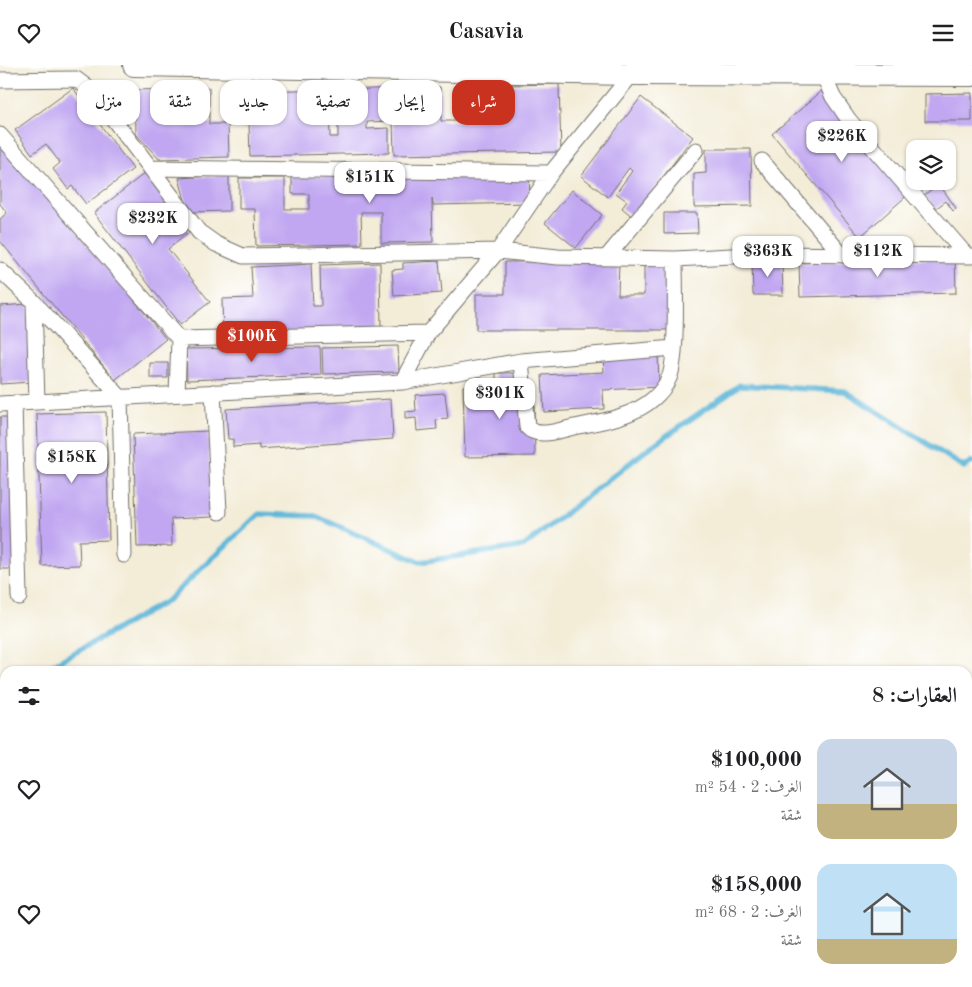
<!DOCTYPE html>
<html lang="ar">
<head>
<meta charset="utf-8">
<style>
	:root { --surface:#fff; --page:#f6f6f6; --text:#202124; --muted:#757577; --accent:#c8321e }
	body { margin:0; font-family:"Old Standard TT",Amiri,serif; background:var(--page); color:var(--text); direction:rtl; height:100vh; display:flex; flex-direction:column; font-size:19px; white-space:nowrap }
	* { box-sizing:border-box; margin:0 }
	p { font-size:16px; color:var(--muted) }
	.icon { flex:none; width:28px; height:28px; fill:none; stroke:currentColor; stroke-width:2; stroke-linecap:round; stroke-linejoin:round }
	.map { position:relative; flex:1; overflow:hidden; direction:ltr }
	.side { position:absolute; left:0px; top:601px; width:972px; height:321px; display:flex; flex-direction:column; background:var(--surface); border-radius:15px 15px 0 0; box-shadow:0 1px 4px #0004; direction:rtl }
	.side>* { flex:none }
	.top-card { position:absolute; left:15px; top:15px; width:500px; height:45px; direction:rtl; display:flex; gap:10px }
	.fabs { position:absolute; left:906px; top:75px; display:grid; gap:10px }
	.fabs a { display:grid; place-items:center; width:50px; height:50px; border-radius:10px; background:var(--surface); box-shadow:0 1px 4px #0004; font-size:25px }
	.price { position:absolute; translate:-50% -42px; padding:0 11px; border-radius:10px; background:#fff; color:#222; font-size:16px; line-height:32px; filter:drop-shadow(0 1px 2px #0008) }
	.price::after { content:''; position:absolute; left:50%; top:30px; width:15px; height:11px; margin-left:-8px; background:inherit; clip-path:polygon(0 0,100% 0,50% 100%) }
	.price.selected { background:var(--accent); color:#fff }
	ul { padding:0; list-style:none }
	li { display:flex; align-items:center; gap:15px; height:125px; padding:0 15px }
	li span { display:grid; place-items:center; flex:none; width:140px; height:100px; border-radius:15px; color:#555 }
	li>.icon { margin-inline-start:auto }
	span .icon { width:60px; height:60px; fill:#fffc; stroke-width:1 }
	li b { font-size:21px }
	h2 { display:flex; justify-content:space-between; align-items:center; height:60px; padding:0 15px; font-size:21px }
	.chip { padding:0 18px; border-radius:15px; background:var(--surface); box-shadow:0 1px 4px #0004; font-size:18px; line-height:45px }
	.chip.selected { background:var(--accent); color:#fff }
	header { display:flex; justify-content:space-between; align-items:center; height:65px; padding:0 15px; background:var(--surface); font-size:22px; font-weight:600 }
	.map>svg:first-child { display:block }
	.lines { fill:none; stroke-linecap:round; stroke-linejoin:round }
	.stream { stroke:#5bb6d8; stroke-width:5.5 }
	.building { fill:#c1a7f1 }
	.street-casing { stroke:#716f67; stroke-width:17 }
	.secondary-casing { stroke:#716f67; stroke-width:24 }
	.highway-casing { stroke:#716f67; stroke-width:29 }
	.street { stroke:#fff; stroke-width:15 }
	.secondary { stroke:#fff; stroke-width:22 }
	.highway { stroke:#fff; stroke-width:28 }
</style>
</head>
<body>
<header><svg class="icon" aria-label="menu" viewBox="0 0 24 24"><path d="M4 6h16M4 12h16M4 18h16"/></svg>Casavia<svg class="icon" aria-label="heart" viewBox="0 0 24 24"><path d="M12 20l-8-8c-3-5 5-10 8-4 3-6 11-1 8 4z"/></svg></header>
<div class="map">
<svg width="972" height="922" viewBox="0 0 972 922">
	<rect width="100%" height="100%" fill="#fff"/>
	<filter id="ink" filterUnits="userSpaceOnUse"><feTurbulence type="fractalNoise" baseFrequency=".02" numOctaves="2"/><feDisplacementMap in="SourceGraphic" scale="10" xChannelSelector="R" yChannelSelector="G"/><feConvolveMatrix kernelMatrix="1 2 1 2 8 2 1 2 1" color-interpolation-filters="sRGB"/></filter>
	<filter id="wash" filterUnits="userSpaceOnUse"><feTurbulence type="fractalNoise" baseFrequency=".0096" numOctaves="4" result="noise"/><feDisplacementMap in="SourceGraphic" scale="20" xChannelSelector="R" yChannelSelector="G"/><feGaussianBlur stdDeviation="1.12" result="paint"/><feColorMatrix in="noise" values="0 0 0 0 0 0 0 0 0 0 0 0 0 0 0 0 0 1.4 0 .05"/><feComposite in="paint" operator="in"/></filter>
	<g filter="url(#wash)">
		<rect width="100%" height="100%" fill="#f3ecd7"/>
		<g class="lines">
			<!-- stream -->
			<path class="stream" d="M42,606l125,-70 92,-87 56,2 105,46 104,-16 125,-98 91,-63 105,6 119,76 8,-5
				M0,630l5,-3"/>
		</g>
		<g id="blocks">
			<!-- building -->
			<path class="building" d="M559,19l2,68 -167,3 -1,-34 -26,1v7l22,-1v25l-139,3 -1,-32h-21l1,33 -70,2 -23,-25 -1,-44 74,-2v36h16l-1,-32 105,-3 1,48h8v-47l102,-3 1,34h21l-1,-35z
				M73,23l60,81 -47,35 -14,-18 -4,3 -15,-20 7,-6 -14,-19 -14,10 -17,-24z
				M824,24l88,102 -52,46 -88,-103z
				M972,28v28h-47v-27z
				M641,32l52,40 -60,80 -11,-9 5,-7 -11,-8 16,-22 -3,-3 -21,29 -27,-21z
				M4,77l162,197 -51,41 -115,-139v-22l7,-6 -7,-9v-58z
				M706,84h45l1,57 -58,1v-33l12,-1z
				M529,106l1,32 -97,2 -1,-7 1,44 -52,1v-31h-20l1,32 -106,2 -1,-37h-16v-31h46v31h24v-15h-17v-17z
				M145,108l45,59 -22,17 42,53 -30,23 -86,-112z
				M229,110v36l-41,1 -9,-34z
				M939,119l17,24 -3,3 -7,-10 -11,8 -11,-14z
				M572,125l30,25 -26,33 -31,-25z
				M664,148h33l1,20 -34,1z
				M644,193h34v72h-202v-36h29v-32l114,-1 -1,34h26z
				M955,193l1,35 -156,4 -1,-34z
				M439,196l3,32 -48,3 -2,-26 11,-1v-6z
				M782,196l1,34h-30l-1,-33z
				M380,198l1,66 -158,5 -1,-35 31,-1 -2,-31 60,-3 2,42h8l-1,-41z
				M28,239l4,78 -32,2v-78z
				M398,281l1,26 -76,2 -1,-26z
				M320,282l1,28 -134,5 -1,-31z
				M658,288l1,34 -56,3 1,19 -60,3 -2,-37 62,-3 -1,-16z
				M150,298h18v15h-18z
				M496,308h32v25h6l1,58 -70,1 -2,-71h14v13l19,-1z
				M445,328l3,26 -12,1 1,9 -20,2 -1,-13 -11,1v-7l11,-1 -1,-16z
				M391,334l2,40 -134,10v-4l-26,2v-8h-5l-2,-30z
				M106,347l3,128 -30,1 1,24 -38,1 -5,-152z
				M0,352h10l8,152h-18z
				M208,366l4,86 -41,2 1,27 -35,1 -4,-113z"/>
		</g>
	</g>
	<g filter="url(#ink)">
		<use href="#blocks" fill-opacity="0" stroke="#716f67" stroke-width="1"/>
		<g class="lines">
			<defs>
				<path id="street" d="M820,2l13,30 16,23 118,136
					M0,15l76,-1 16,12 107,141 17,12 27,12 255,-5 60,6 117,2 94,-5 203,2
					M0,70l179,204 249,-6
					M762,96l80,94
					M151,103l400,5
					M606,193l90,-108
					M0,205l34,32 86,95 4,158
					M34,237l3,100
					M521,296l6,66c10,12 33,3 47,0 25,-5 59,-10 79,-28 6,-5 13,-14 16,-21 9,-19 6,-94 6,-119
					M402,317l26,-49 70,-82 53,-78 81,-99
					M213,327l6,120
					M177,329l2,-55
					M14,338l5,194
					M0,339l402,-22 119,-21 153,-13"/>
				<path id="secondary" d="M134,0l498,9 340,1"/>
				<path id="highway" d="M0,715l5,4
					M968,902l4,1"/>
			</defs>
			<!-- street casing -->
			<use href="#street" class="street-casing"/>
			<!-- secondary casing -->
			<use href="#secondary" class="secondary-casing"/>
			<!-- highway casing -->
			<use href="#highway" class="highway-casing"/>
			<!-- street -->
			<use href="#street" class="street"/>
			<!-- secondary -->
			<use href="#secondary" class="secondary"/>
			<!-- highway -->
			<use href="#highway" class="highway"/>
		</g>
	</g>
</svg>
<div class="fabs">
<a><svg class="icon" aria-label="layers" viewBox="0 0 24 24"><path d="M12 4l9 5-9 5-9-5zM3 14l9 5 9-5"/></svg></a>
</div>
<b class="price" style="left:842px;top:98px">$226K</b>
<b class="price" style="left:370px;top:139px">$151K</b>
<b class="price" style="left:153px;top:180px">$232K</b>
<b class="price" style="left:768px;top:213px">$363K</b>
<b class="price" style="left:878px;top:213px">$112K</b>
<b class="price selected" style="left:252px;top:298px">$100K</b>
<b class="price" style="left:500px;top:355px">$301K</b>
<b class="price" style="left:72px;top:419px">$158K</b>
<div class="top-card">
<a class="chip selected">شراء</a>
<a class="chip">إيجار</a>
<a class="chip">تصفية</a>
<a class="chip">جديد</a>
<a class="chip">شقة</a>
<a class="chip">منزل</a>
</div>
<section class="side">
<h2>العقارات: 8<svg class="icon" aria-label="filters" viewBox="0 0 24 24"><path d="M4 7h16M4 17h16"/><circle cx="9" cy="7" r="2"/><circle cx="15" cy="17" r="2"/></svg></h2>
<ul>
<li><span style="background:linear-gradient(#c9d6e8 65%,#c2b280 0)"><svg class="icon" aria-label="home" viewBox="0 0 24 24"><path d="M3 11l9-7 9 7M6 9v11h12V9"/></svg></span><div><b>$100,000</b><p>الغرف: 2 · 54 m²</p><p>شقة</p></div><svg class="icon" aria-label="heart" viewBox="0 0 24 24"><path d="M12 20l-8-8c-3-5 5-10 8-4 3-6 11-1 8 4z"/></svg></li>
<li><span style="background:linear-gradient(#bfe0f5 75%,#c2b280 0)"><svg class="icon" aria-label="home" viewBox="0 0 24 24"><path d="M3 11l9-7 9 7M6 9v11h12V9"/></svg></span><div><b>$158,000</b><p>الغرف: 2 · 68 m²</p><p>شقة</p></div><svg class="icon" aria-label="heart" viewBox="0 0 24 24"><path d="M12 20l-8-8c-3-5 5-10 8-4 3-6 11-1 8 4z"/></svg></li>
</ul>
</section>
</div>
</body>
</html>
